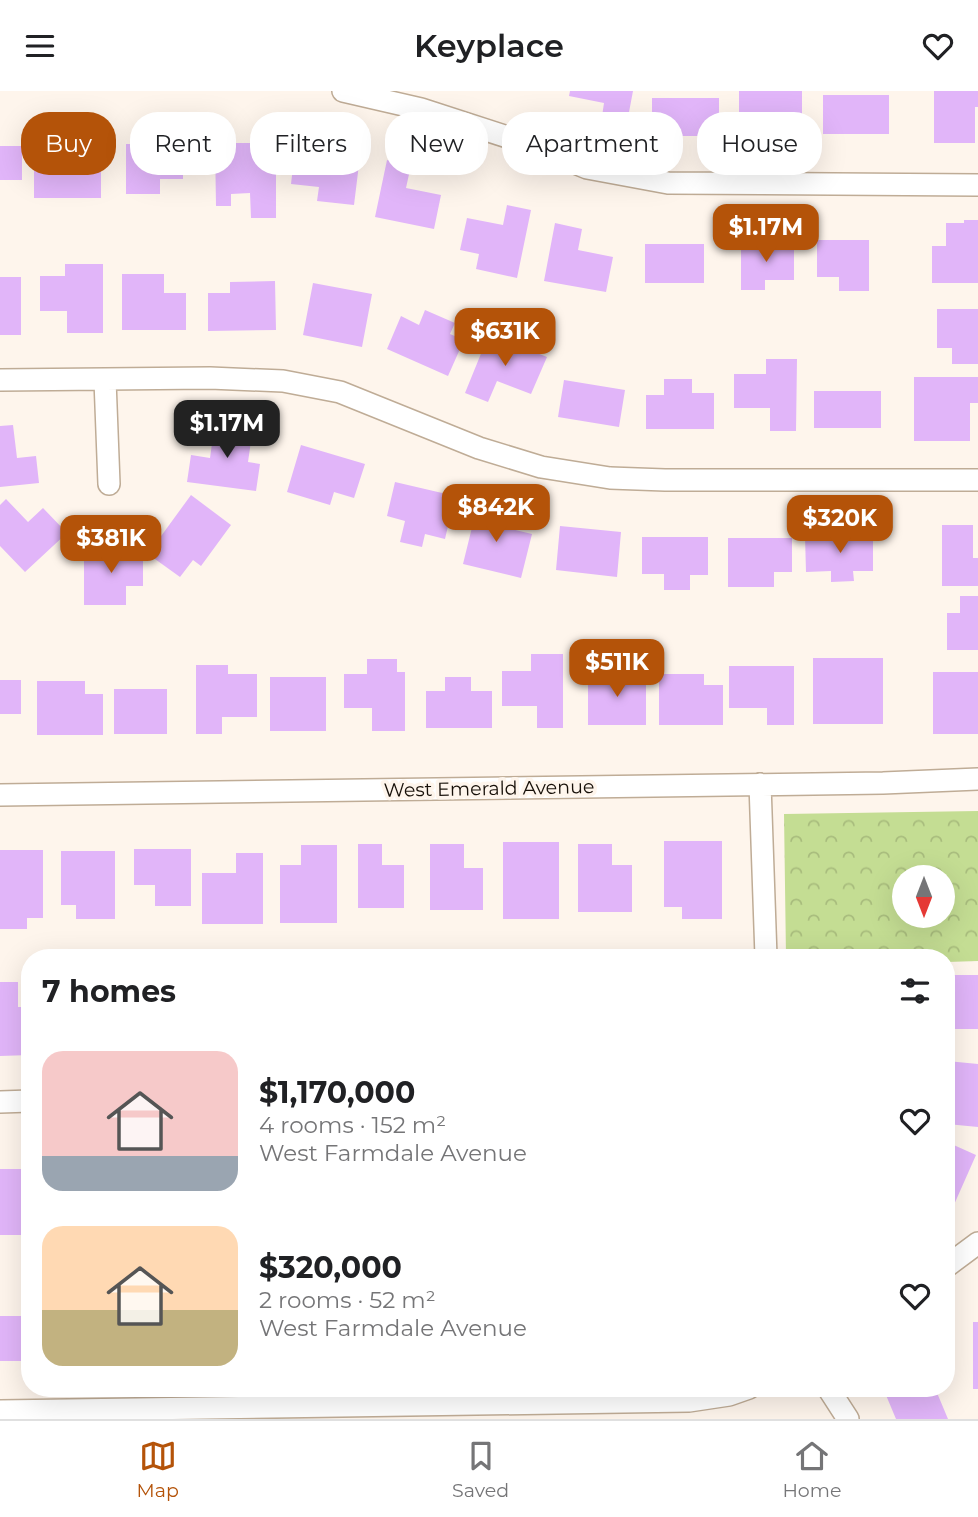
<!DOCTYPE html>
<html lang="en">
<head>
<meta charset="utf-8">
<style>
	:root { --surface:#fff; --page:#f6f6f6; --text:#202124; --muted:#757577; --line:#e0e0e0; --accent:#b45309 }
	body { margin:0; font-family:Montserrat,sans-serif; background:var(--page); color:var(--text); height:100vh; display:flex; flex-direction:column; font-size:26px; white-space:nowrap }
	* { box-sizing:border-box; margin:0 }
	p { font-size:23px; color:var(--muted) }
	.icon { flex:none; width:38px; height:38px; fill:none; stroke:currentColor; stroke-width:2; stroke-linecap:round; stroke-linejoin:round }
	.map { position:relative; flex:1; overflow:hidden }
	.drawer { position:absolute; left:21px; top:858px; width:934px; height:448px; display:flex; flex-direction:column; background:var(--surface); border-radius:28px; box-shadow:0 7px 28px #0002 }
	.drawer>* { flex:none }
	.banner { position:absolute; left:21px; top:21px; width:936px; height:63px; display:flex; gap:14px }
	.needle { width:46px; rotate:180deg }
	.tools { position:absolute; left:892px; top:774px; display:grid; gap:14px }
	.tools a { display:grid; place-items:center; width:63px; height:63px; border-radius:50%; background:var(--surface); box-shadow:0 7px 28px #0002; font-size:35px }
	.price { position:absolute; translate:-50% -60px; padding:0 16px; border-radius:14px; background:var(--accent); color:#fff; font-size:23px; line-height:46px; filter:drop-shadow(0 2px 4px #0008) }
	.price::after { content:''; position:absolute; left:50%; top:42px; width:21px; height:16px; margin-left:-10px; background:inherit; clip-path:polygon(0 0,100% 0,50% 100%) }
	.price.active { background:#222; color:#fff }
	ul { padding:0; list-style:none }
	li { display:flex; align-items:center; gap:21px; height:175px; padding:0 21px }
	li span { display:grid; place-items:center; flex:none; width:196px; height:140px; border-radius:21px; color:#555 }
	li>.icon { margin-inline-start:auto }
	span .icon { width:84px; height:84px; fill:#fffc; stroke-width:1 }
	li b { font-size:30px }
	h2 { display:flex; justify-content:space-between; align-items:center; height:84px; padding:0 21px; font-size:30px }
	.pill { padding:0 24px; border-radius:28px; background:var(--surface); box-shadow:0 7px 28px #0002; font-size:24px; line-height:63px }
	.pill.active { background:var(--accent); color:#fff }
	header { display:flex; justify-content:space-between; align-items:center; height:91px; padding:0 21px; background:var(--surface); font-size:32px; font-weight:600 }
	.tab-bar { display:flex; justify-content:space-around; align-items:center; height:98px; border-top:2px solid var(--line); background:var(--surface); font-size:19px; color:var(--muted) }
	.tab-bar a { display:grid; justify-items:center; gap:4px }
	.tab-bar .active { color:var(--accent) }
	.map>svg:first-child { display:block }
	.park { fill:url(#park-crowns); fill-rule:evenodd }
	.building { fill:#e1b5f9 }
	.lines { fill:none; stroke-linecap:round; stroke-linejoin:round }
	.street-casing { stroke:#bfac96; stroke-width:24 }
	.street { stroke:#fff; stroke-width:21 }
	.labels { text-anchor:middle; stroke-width:7; stroke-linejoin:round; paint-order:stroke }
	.street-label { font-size:19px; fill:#160f08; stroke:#fef5ec }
</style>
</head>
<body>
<header><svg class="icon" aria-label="menu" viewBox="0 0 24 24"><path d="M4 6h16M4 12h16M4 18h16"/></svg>Keyplace<svg class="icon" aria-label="heart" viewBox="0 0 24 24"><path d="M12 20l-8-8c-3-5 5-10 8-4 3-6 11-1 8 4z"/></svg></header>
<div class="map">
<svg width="978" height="1328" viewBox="0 0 978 1328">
	<defs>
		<pattern id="park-crowns" width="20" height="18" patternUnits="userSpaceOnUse" patternTransform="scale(1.75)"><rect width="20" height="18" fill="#c4dd93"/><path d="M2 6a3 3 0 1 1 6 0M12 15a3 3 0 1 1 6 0" fill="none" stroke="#a8bc7d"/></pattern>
	</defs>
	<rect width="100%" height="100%" fill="#fef5ec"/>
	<!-- park -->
	<path class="park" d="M978,720v150l-31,1v-5h-161l-2,-143zM905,786h38v38h-38z"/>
	<!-- building -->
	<path class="building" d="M570,0h63l-7,37 -25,-5 3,-20 -35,-7z
		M739,0h63v45h-26v-23h-37z
		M934,0h44v16h-3v36h-41z
		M823,4h66v39h-66z
		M652,7h67v38h-67z
		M215,52h61v75h-25l-1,-25 -19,1v12h-15z
		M126,53h57v35h-23v15h-34z
		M0,55h22v34h-22z
		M34,56h67v51h-67z
		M295,58l65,7 -6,49 -37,-4 2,-14 -28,-3z
		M387,69l24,5 -5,23 35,7 -7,34 -59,-12z
		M507,114l24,5 -14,68 -41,-9 3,-15 -19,-4 7,-32 36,7z
		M964,129h14v63h-46v-37h14v-23h18z
		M555,132l27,6 -4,21 35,7 -7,35 -62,-11z
		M817,149h52v51h-30v-14h-22z
		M741,152h53v37h-29v10h-24z
		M645,153h59v39h-59z
		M65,173h38v69h-36v-22h-27v-35h25z
		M122,183h42v19h22v37h-64z
		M0,186h21v58h-21z
		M275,190l1,49 -68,1v-38h22v-11z
		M313,192l59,11 -10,53 -59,-12z
		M937,218h41v55h-26v-16h-15z
		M425,219l30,13 -5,11 14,6 -16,36 -61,-27 14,-33 18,9z
		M489,243l58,23 -16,37 -34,-13 -9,21 -23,-9z
		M766,268h31l-1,72h-26v-23h-36v-34h32z
		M914,286h64v26h-8v38h-56z
		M664,288h28v14h22v36h-68v-34h18z
		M564,289l61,10 -6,37 -61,-10z
		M814,300h67v37h-67z
		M215,331l38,5 -5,35 12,2 -4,27 -69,-9 4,-27 19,3z
		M13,334l4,33 19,-2 3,27 -39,4v-61z
		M301,354l64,19 -11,34 -20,-6 -4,13 -43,-13z
		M395,391l60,14 -10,43 -20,-5 -3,13 -22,-5 5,-21 -18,-5z
		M191,404l40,30 -30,41 -8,-6 -13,17 -32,-23z
		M6,408l22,23 15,-14 24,25 -42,39 -25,-26v-41z
		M478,412l24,6 -4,17 34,8 -11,44 -58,-14z
		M942,434h31v33h5v28h-36z
		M560,435l61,6 -4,45 -61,-7z
		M873,443v37h-20l1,10 -23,1v-11l-25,1 -1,-36z
		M642,446h66v38h-18v15h-26v-16h-22z
		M728,447h64v34h-18v15h-46z
		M84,458h59v37h-17v19h-42z
		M960,505h18v54h-31v-37h13z
		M531,563h32v74h-26v-22h-35v-35h29z
		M813,567h70v66h-70z
		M367,568h30v13h8v59h-33v-23h-28v-34h23z
		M196,574h32v9h29v43h-35v17h-26z
		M729,575h65v59h-27v-17h-38z
		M933,581h45v62h-45z
		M588,583h58v51h-58z
		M659,583h45v11h19v40h-64z
		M270,586h56v54h-56z
		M445,586h26v14h21v37h-66v-37h19z
		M0,589h21v34h-21z
		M37,590h48v13h18v41h-66z
		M114,598h53v45h-53z
		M664,750h58v78h-40v-12h-18z
		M503,751h56v77h-56z
		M358,753h24v21h22v43h-46z
		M430,753h34v24h19v42h-53z
		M578,753h34v21h20v47h-54z
		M301,754h36v78h-57v-58h21z
		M134,758h57v57h-36v-21h-21z
		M0,759h43v68h-16v11h-27z
		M61,760h54v68h-39v-14h-15z
		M236,762h27v71h-61v-51h34z
		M947,884h31v54h-31z
		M0,891h18v25h12v48l-30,1z
		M947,970l31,3v63l-31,-3z
		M947,1051l29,13 -23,52 -6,-3z
		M0,1078h30v48h-5v18h-25z
		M0,1225h30v45h-30z
		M973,1231h5v67h-5z
		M883,1297h52l13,31h-52z"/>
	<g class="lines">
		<defs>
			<path id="street" d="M343,0l78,18 105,34 61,25 81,15 310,2
				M0,289l210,-2 73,3 57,11 139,56 62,19 69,11 55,2h313
				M105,289l4,104
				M760,693l6,173
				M0,704l883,-12 95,-4
				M0,1011l30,-1
				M947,1175l31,-23
				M828,1297l20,31
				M0,1320l689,-10 40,-6 20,-7"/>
		</defs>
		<!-- street casing -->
		<use href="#street" class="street-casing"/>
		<!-- street -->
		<use href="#street" class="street"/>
	</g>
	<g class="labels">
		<!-- street labels -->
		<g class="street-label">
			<text transform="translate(489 697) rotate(-1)" y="7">West Emerald Avenue</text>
		</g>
	</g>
</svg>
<div class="tools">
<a><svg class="needle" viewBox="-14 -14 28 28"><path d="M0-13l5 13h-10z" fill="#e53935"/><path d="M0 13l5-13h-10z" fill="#757577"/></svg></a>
</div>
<b class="price" style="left:766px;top:173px">$1.17M</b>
<b class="price" style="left:505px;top:277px">$631K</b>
<b class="price active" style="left:227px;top:369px">$1.17M</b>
<b class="price" style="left:496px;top:453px">$842K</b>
<b class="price" style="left:840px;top:464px">$320K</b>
<b class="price" style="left:111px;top:484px">$381K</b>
<b class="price" style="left:617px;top:608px">$511K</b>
<div class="banner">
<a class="pill active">Buy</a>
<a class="pill">Rent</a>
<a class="pill">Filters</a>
<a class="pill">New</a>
<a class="pill">Apartment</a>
<a class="pill">House</a>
</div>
<section class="drawer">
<h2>7 homes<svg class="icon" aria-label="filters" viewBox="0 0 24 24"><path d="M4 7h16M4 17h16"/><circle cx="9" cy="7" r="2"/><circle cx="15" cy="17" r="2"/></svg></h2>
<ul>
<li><span style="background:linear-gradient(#f6c9c9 75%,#9aa5b1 0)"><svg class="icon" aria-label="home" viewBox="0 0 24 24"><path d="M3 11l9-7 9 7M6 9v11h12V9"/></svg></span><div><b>$1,170,000</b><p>4 rooms · 152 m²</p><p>West Farmdale Avenue</p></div><svg class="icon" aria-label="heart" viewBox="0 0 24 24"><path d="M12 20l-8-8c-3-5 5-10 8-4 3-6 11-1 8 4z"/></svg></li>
<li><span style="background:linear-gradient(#ffd9b3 60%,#c2b280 0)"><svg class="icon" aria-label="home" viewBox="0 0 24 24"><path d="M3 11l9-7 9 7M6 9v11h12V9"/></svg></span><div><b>$320,000</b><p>2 rooms · 52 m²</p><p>West Farmdale Avenue</p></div><svg class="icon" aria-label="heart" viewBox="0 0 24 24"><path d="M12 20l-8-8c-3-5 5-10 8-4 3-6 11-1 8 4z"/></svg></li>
</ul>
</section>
</div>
<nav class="tab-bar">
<a class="active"><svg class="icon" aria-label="map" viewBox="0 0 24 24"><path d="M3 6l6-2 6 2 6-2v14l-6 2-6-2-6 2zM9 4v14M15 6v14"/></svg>Map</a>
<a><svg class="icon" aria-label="saved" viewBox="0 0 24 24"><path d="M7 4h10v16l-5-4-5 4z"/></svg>Saved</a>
<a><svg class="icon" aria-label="home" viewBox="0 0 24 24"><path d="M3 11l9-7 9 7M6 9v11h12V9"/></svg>Home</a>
</nav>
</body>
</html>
